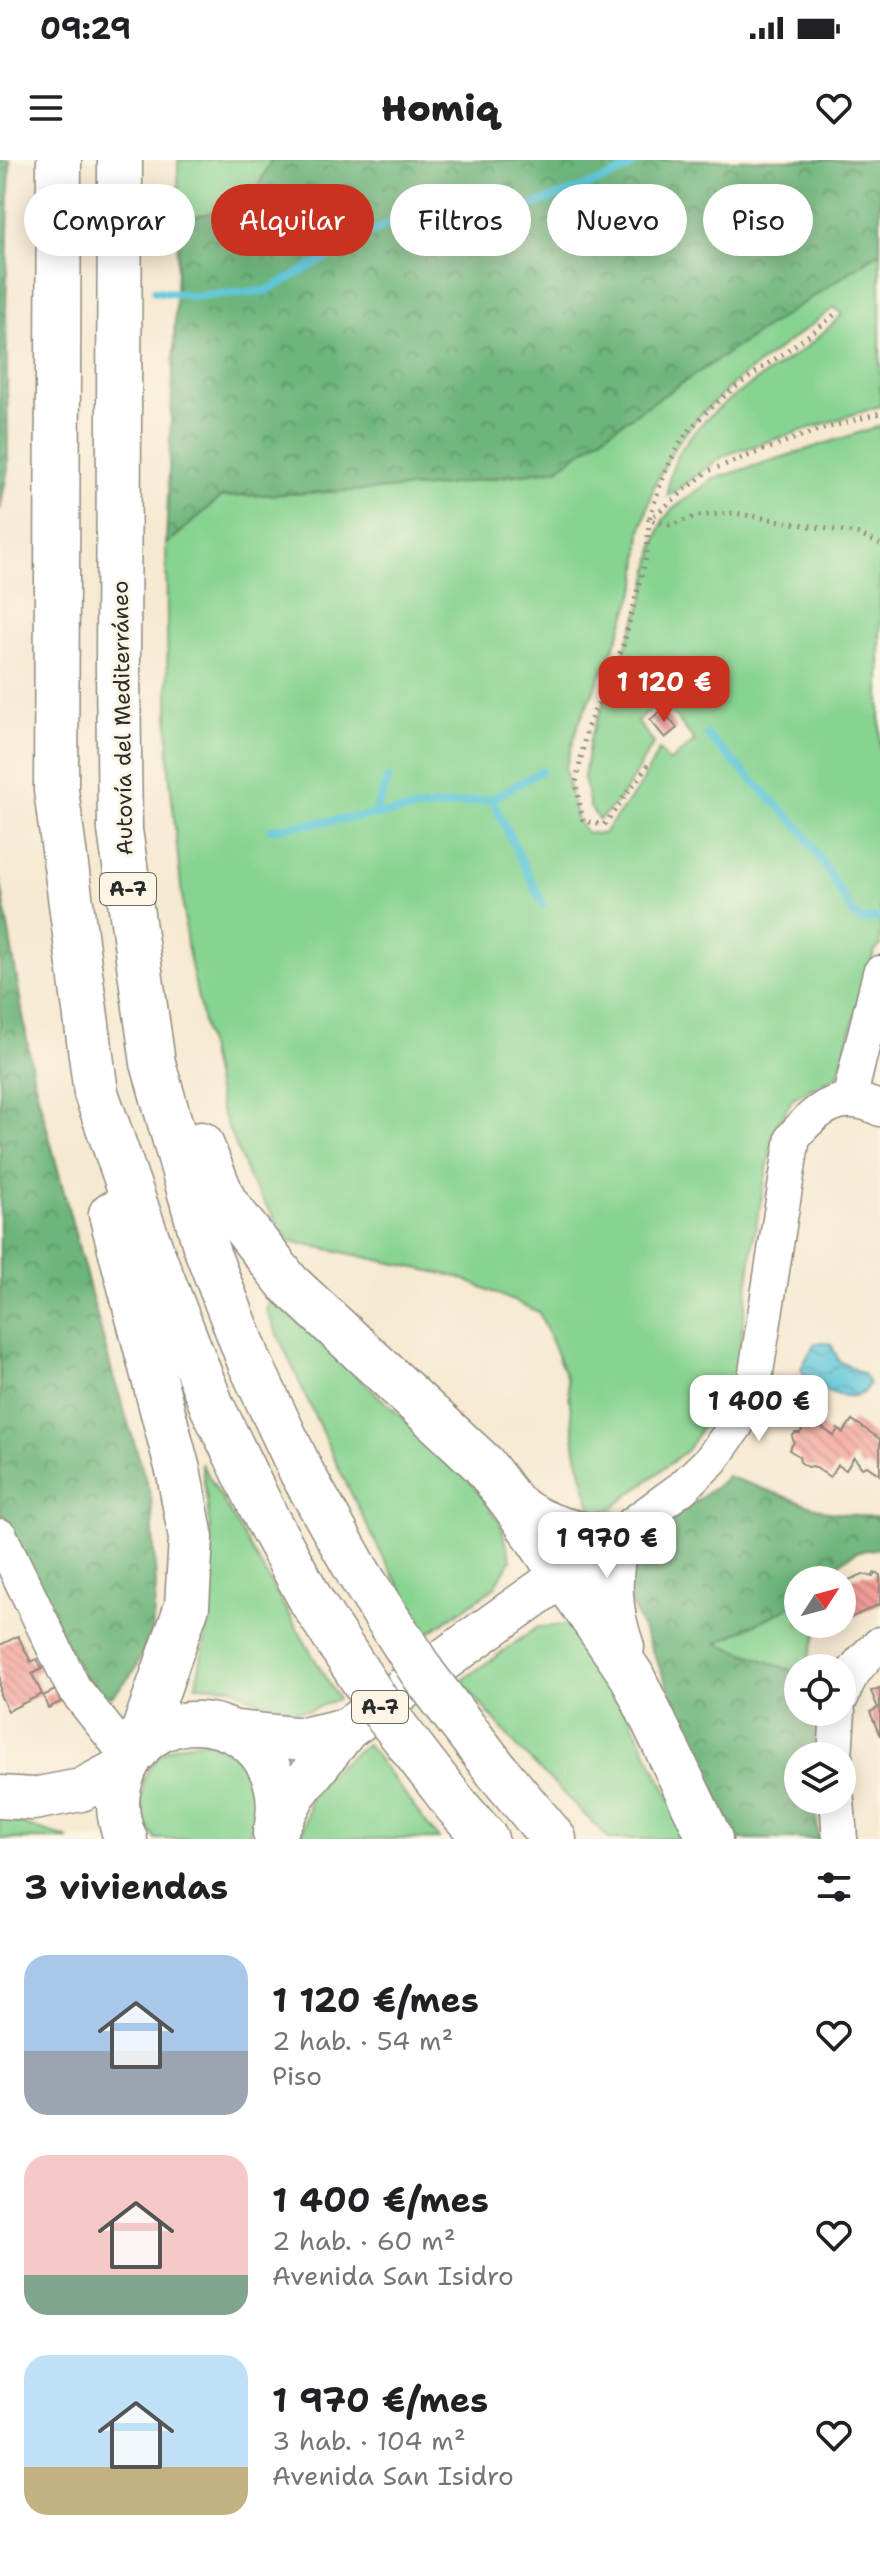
<!DOCTYPE html>
<html lang="es">
<head>
<meta charset="utf-8">
<style>
	:root { --surface:#fff; --page:#f2f2f2; --text:#202124; --muted:#757577; --accent:#c8321e }
	body { margin:0; font-family:"Shantell Sans",sans-serif; background:var(--page); color:var(--text); height:100vh; display:flex; flex-direction:column; font-size:30px; white-space:nowrap }
	* { box-sizing:border-box; margin:0 }
	p { font-size:26px; color:var(--muted) }
	.icon { flex:none; width:44px; height:44px; fill:none; stroke:currentColor; stroke-width:2; stroke-linecap:round; stroke-linejoin:round }
	.map { position:relative; height:1679px; overflow:hidden }
	.sheet { display:flex; flex-direction:column; background:var(--surface); flex:1 }
	.sheet>* { flex:none }
	.guide { position:absolute; left:24px; top:24px; width:832px; height:72px; display:flex; gap:16px }
	.needle { width:52px; rotate:54deg }
	.controls { position:absolute; left:784px; top:1406px; display:grid; gap:16px }
	.controls a { display:grid; place-items:center; width:72px; height:72px; border-radius:50%; background:var(--surface); box-shadow:0 4px 20px #0003; font-size:40px }
	.price { position:absolute; translate:-50% -68px; padding:0 18px; border-radius:16px; background:#fff; color:#222; font-size:26px; line-height:52px; filter:drop-shadow(0 2px 4px #0008) }
	.price::after { content:''; position:absolute; left:50%; top:48px; width:24px; height:18px; margin-left:-12px; background:inherit; clip-path:polygon(0 0,100% 0,50% 100%) }
	.price.selected { background:var(--accent); color:#fff }
	ul { padding:0; list-style:none }
	li { display:flex; align-items:center; gap:24px; height:200px; padding:0 24px }
	li span { display:grid; place-items:center; flex:none; width:224px; height:160px; border-radius:24px; color:#555 }
	li>.icon { margin-inline-start:auto }
	span .icon { width:96px; height:96px; fill:#fffc; stroke-width:1 }
	li b { font-size:34px }
	h2 { display:flex; justify-content:space-between; align-items:center; height:96px; padding:0 24px; font-size:34px }
	.tag { padding:0 28px; border-radius:36px; background:var(--surface); box-shadow:0 4px 20px #0003; font-size:28px; line-height:72px }
	.tag.selected { background:var(--accent); color:#fff }
	.status { display:flex; justify-content:space-between; align-items:center; height:56px; padding:0 40px; background:var(--surface); direction:ltr }
	.status svg { height:22px; fill:currentColor }
	header { display:flex; justify-content:space-between; align-items:center; height:104px; padding:0 24px; background:var(--surface); font-size:36px; font-weight:800 }
	.map>svg:first-child { display:block }
	.grass { fill:#87d391; stroke:#597f5e; stroke-width:2 }
	.forest { fill:url(#forest-crowns); stroke:#4c7053; stroke-width:2 }
	.water { fill:url(#water-waves); stroke:#447982; stroke-width:2 }
	.lines { fill:none; stroke-linecap:round; stroke-linejoin:round }
	.stream { stroke:#5ec7da; stroke-width:8 }
	.building { fill:url(#building-back-hatch) }
	.minor-casing { stroke:#908a7e; stroke-width:37 }
	.major-casing { stroke:#908a7e; stroke-width:45 }
	.highway-casing { stroke:#908a7e; stroke-width:47 }
	.path { stroke:#908a7e; stroke-width:5; stroke-dasharray:2 6; stroke-linecap:butt }
	.minor { stroke:#fff; stroke-width:34 }
	.major { stroke:#fff; stroke-width:42 }
	.highway { stroke:#fff; stroke-width:44 }
	.highway-bridge-casing { stroke:#908a7e; stroke-width:47; stroke-linecap:butt }
	.highway-bridge { stroke:#fff; stroke-width:44 }
	.labels { text-anchor:middle; stroke-width:6; stroke-linejoin:round; paint-order:stroke }
	.shield { fill:#fcf5e5; stroke:#6a6863; stroke-width:2 }
	.shield-label { font-size:20px; font-weight:bold; fill:#2b2b2b }
	.street-label { font-size:22px; fill:#2b2b2b; stroke:#fcf5e5 }
</style>
</head>
<body>
<div class="status"><b>09:29</b><svg viewBox="0 0 49 12"><path d="M0 12V9h3v3zM5 12V6h3v6zM10 12V3h3v9zM15 12V0h3v12zM26 1h20v11H26zM47 4h2v5h-2z"/></svg></div>
<header><svg class="icon" aria-label="menu" viewBox="0 0 24 24"><path d="M4 6h16M4 12h16M4 18h16"/></svg>Homiq<svg class="icon" aria-label="heart" viewBox="0 0 24 24"><path d="M12 20l-8-8c-3-5 5-10 8-4 3-6 11-1 8 4z"/></svg></header>
<div class="map">
<svg width="880" height="1679" viewBox="0 0 880 1679">
	<defs>
		<pattern id="forest-crowns" width="20" height="18" patternUnits="userSpaceOnUse" patternTransform="scale(2)"><rect width="20" height="18" fill="#6db57b"/><path d="M2 6a3 3 0 1 1 6 0M12 15a3 3 0 1 1 6 0" fill="none" stroke="#5a9365"/></pattern>
		<pattern id="water-waves" width="16" height="10" patternUnits="userSpaceOnUse" patternTransform="scale(2)"><rect width="16" height="10" fill="#5ec7da"/><path d="M0 5q4-4 8 0t8 0" fill="none" stroke="#4ea2b1"/></pattern>
		<pattern id="building-back-hatch" width="6" height="6" patternUnits="userSpaceOnUse" patternTransform="scale(2)"><rect width="6" height="6" fill="#f49e98"/><path d="M-1 5l2 2M0 0l6 6M5-1l2 2" fill="none" stroke="#c6817c"/></pattern>
	</defs>
	<rect width="100%" height="100%" fill="#fcf5e5"/>
	<filter id="ink" filterUnits="userSpaceOnUse"><feTurbulence type="fractalNoise" baseFrequency=".0125" numOctaves="2"/><feDisplacementMap in="SourceGraphic" scale="16" xChannelSelector="R" yChannelSelector="G"/><feConvolveMatrix kernelMatrix="1 2 1 2 8 2 1 2 1" color-interpolation-filters="sRGB"/></filter>
	<filter id="wash" filterUnits="userSpaceOnUse"><feTurbulence type="fractalNoise" baseFrequency=".006" numOctaves="4" result="noise"/><feDisplacementMap in="SourceGraphic" scale="32" xChannelSelector="R" yChannelSelector="G"/><feGaussianBlur stdDeviation="1.8" result="paint"/><feColorMatrix in="noise" values="0 0 0 0 0 0 0 0 0 0 0 0 0 0 0 0 0 1.4 0 .05"/><feComposite in="paint" operator="in"/></filter>
	<g filter="url(#wash)">
		<rect width="100%" height="100%" fill="#f6e9d1"/>
		<!-- grass -->
		<path class="grass" d="M178,0h93l-21,44 -71,16z
			M880,92v154l-155,49 -57,41c-2,-70 88,-112 137,-148 13,-10 25,-22 37,-33l-7,-8 -99,74 -37,35 -24,30 -21,40 -13,45 -4,53 -20,56 -39,85 -13,44 12,52 10,12 16,1 36,-46 20,-38 10,12 26,-21 -33,-41 -25,21 17,22 -34,56 -21,21 -9,-13 -6,-30 6,-38 54,-140 11,-55 8,-24 11,-12 39,-29 167,-53v520l-6,6 -36,123 -45,23 -18,31 -21,107 -17,137 -50,77 -76,59 -18,6 -17,-65 -9,-71 -28,-67 -81,-35 -168,-36 -40,-60 -29,-71 -34,-165 -18,-175 -3,-225 55,-48 210,-10 126,-18 54,-39z
			M270,1141l6,1 191,175 33,45 11,38 -17,28 -66,45 -44,-74 -45,-90 -73,-160z
			M201,1303l137,236 -28,11 -25,2 -22,-8 -32,-17 -35,-2c4,-22 10,-45 13,-67 7,-52 1,-105 -8,-155z
			M798,1437v27h22l-15,44h-7v5l-82,-30 72,-35z
			M570,1465l21,15 99,199h-81l-88,-88 -60,-70 77,-54z
			M206,1581c12,7 29,13 39,22 19,18 14,57 0,76h-89c-23,-28 -19,-77 18,-92 9,-4 22,-4 32,-6z
			M367,1584l62,83 10,12h-138l9,-39 16,-25z
			M0,1658l61,18 8,3h-69z"/>
		<!-- forest -->
		<path class="forest" d="M0,0h10l-4,150 2,158 -8,42z
			M271,0h609v92l-269,178 -54,39 -126,18 -210,10 -55,48 13,-325 71,-16z
			M0,718l33,198 77,289 41,132 5,88 -4,47 -18,39 -21,25 -15,-2 -10,-7 -88,-177z
			M727,1316l102,36 51,6v30l-24,4 -41,28h-17v17l-10,11 -71,35 81,30v39h21l-4,12 -1,32h-16v44h16l5,39h-83l-110,-247 10,-47 82,-60z"/>
		<!-- water -->
		<path class="water" d="M821,1182l10,2 8,17 24,13 6,9 -5,10c-16,9 -42,-3 -58,-12l-5,-13 13,-24z"/>
		<g class="lines">
			<!-- stream -->
			<path class="stream" d="M155,131l38,5 73,-5 126,-69 48,-15 47,15 119,-43 25,-12 5,-7
				M707,575l96,96 50,82 9,8 18,-4
				M492,639l51,106
				M374,655l14,-37
				M271,669l221,-30 49,-28"/>
		</g>
		<g id="blocks">
			<!-- building -->
			<path class="building" d="M662,550l15,18 -12,10 -15,-18z
				M810,1259l24,17 4,-7 5,4 9,-13 28,19v36l-13,-9 -5,2 -8,-11 -8,13 -8,-5 -8,12 -17,-11 -5,1 -8,-5 -1,-6 -10,-6 5,-8 -2,-5 3,-4h5z
				M874,1413l6,2v29l-36,17 -2,-22 7,-19 14,-6 10,3z
				M18,1476l13,26 6,-3 5,10 -10,5 10,20 -34,17 -8,-16v-50z
				M880,1528v48l-10,-24 8,-4 -7,-17z
				M55,1530l6,12 -13,6 -5,-12z"/>
		</g>
	</g>
	<g filter="url(#ink)">
		<use href="#blocks" fill-opacity="0" stroke="#908a7e" stroke-width="2"/>
		<g class="lines">
			<defs>
				<path id="minor" d="M849,940l31,-127
					M0,1376l73,151 57,72
					M563,1415l119,-87 29,-28 25,-35 18,-40 39,-248c24,-29 49,-48 87,-28
					M842,1536c6,-21 21,-38 38,-52
					M835,1596l3,-44
					M837,1640l3,39"/>
				<path id="major" d="M236,1572l67,7 44,-10
					M0,1637l33,2 48,-9 45,-24
					M274,1673l21,-39 52,-65 216,-154
					M126,1679c-10,-22 -11,-43 -2,-66 33,-88 175,-54 151,58"/>
				<path id="highway" d="M59,0l-3,630 40,303 57,162 59,151 56,115 44,81
					M120,0l-2,510 2,160 33,233 52,183 45,117 52,110 57,101
					M201,984l23,57 64,82 195,181 32,42 117,170 78,163
					M111,1054l68,260 12,64 -4,68 -50,144
					M517,1347c30,22 63,30 100,30 -9,39 -9,72 5,110
					M497,1611l57,68
					M456,1645l30,34"/>
			</defs>
			<!-- minor casing -->
			<use href="#minor" class="minor-casing"/>
			<!-- major casing -->
			<use href="#major" class="major-casing"/>
			<!-- highway casing -->
			<use href="#highway" class="highway-casing"/>
			<!-- path -->
			<path class="path" d="M834,155c-45,39 -101,66 -141,111 -23,26 -34,61 -44,94l21,5 28,-9 36,-3 124,21 22,10
				M648,605l-44,60 -21,-4 -7,-38 11,-55 36,-82 24,-92 2,-34 59,-49 104,-39 68,-19"/>
			<!-- minor -->
			<use href="#minor" class="minor"/>
			<!-- major -->
			<use href="#major" class="major"/>
			<!-- highway -->
			<use href="#highway" class="highway"/>
			<defs>
				<path id="highway-bridge" d="M359,1414l65,101 73,96
					M312,1442l69,106 75,97"/>
			</defs>
			<!-- highway-bridge casing -->
			<use href="#highway-bridge" class="highway-bridge-casing"/>
			<!-- highway-bridge -->
			<use href="#highway-bridge" class="highway-bridge"/>
		</g>
	</g>
	<g class="labels">
		<!-- shield labels -->
		<g class="shield">
			<rect x="100" y="713" width="56" height="32" rx="6"/>
			<rect x="352" y="1531" width="56" height="32" rx="6"/>
		</g>
		<g class="shield-label">
			<text x="128" y="736">A-7</text>
			<text x="380" y="1554">A-7</text>
		</g>
		<!-- street labels -->
		<g class="street-label">
			<text transform="translate(122 558) rotate(-91)" y="8">Autovía del Mediterráneo</text>
		</g>
	</g>
</svg>
<div class="controls">
<a><svg class="needle" viewBox="-14 -14 28 28"><path d="M0-13l5 13h-10z" fill="#e53935"/><path d="M0 13l5-13h-10z" fill="#757577"/></svg></a>
<a><svg class="icon" aria-label="locate" viewBox="0 0 24 24"><circle cx="12" cy="12" r="6"/><path d="M12 2v4M12 18v4M2 12h4M18 12h4"/></svg></a>
<a><svg class="icon" aria-label="layers" viewBox="0 0 24 24"><path d="M12 4l9 5-9 5-9-5zM3 14l9 5 9-5"/></svg></a>
</div>
<b class="price selected" style="left:664px;top:564px">1 120 €</b>
<b class="price" style="left:759px;top:1283px">1 400 €</b>
<b class="price" style="left:607px;top:1420px">1 970 €</b>
<div class="guide">
<a class="tag">Comprar</a>
<a class="tag selected">Alquilar</a>
<a class="tag">Filtros</a>
<a class="tag">Nuevo</a>
<a class="tag">Piso</a>
</div>
</div>
<section class="sheet">
<h2>3 viviendas<svg class="icon" aria-label="filters" viewBox="0 0 24 24"><path d="M4 7h16M4 17h16"/><circle cx="9" cy="7" r="2"/><circle cx="15" cy="17" r="2"/></svg></h2>
<ul>
<li><span style="background:linear-gradient(#a9c7e8 60%,#9aa5b1 0)"><svg class="icon" aria-label="home" viewBox="0 0 24 24"><path d="M3 11l9-7 9 7M6 9v11h12V9"/></svg></span><div><b>1 120 €/mes</b><p>2 hab. · 54 m²</p><p>Piso</p></div><svg class="icon" aria-label="heart" viewBox="0 0 24 24"><path d="M12 20l-8-8c-3-5 5-10 8-4 3-6 11-1 8 4z"/></svg></li>
<li><span style="background:linear-gradient(#f6c9c9 75%,#7fa58c 0)"><svg class="icon" aria-label="home" viewBox="0 0 24 24"><path d="M3 11l9-7 9 7M6 9v11h12V9"/></svg></span><div><b>1 400 €/mes</b><p>2 hab. · 60 m²</p><p>Avenida San Isidro</p></div><svg class="icon" aria-label="heart" viewBox="0 0 24 24"><path d="M12 20l-8-8c-3-5 5-10 8-4 3-6 11-1 8 4z"/></svg></li>
<li><span style="background:linear-gradient(#bfe0f5 70%,#c2b280 0)"><svg class="icon" aria-label="home" viewBox="0 0 24 24"><path d="M3 11l9-7 9 7M6 9v11h12V9"/></svg></span><div><b>1 970 €/mes</b><p>3 hab. · 104 m²</p><p>Avenida San Isidro</p></div><svg class="icon" aria-label="heart" viewBox="0 0 24 24"><path d="M12 20l-8-8c-3-5 5-10 8-4 3-6 11-1 8 4z"/></svg></li>
</ul>
</section>
</body>
</html>
